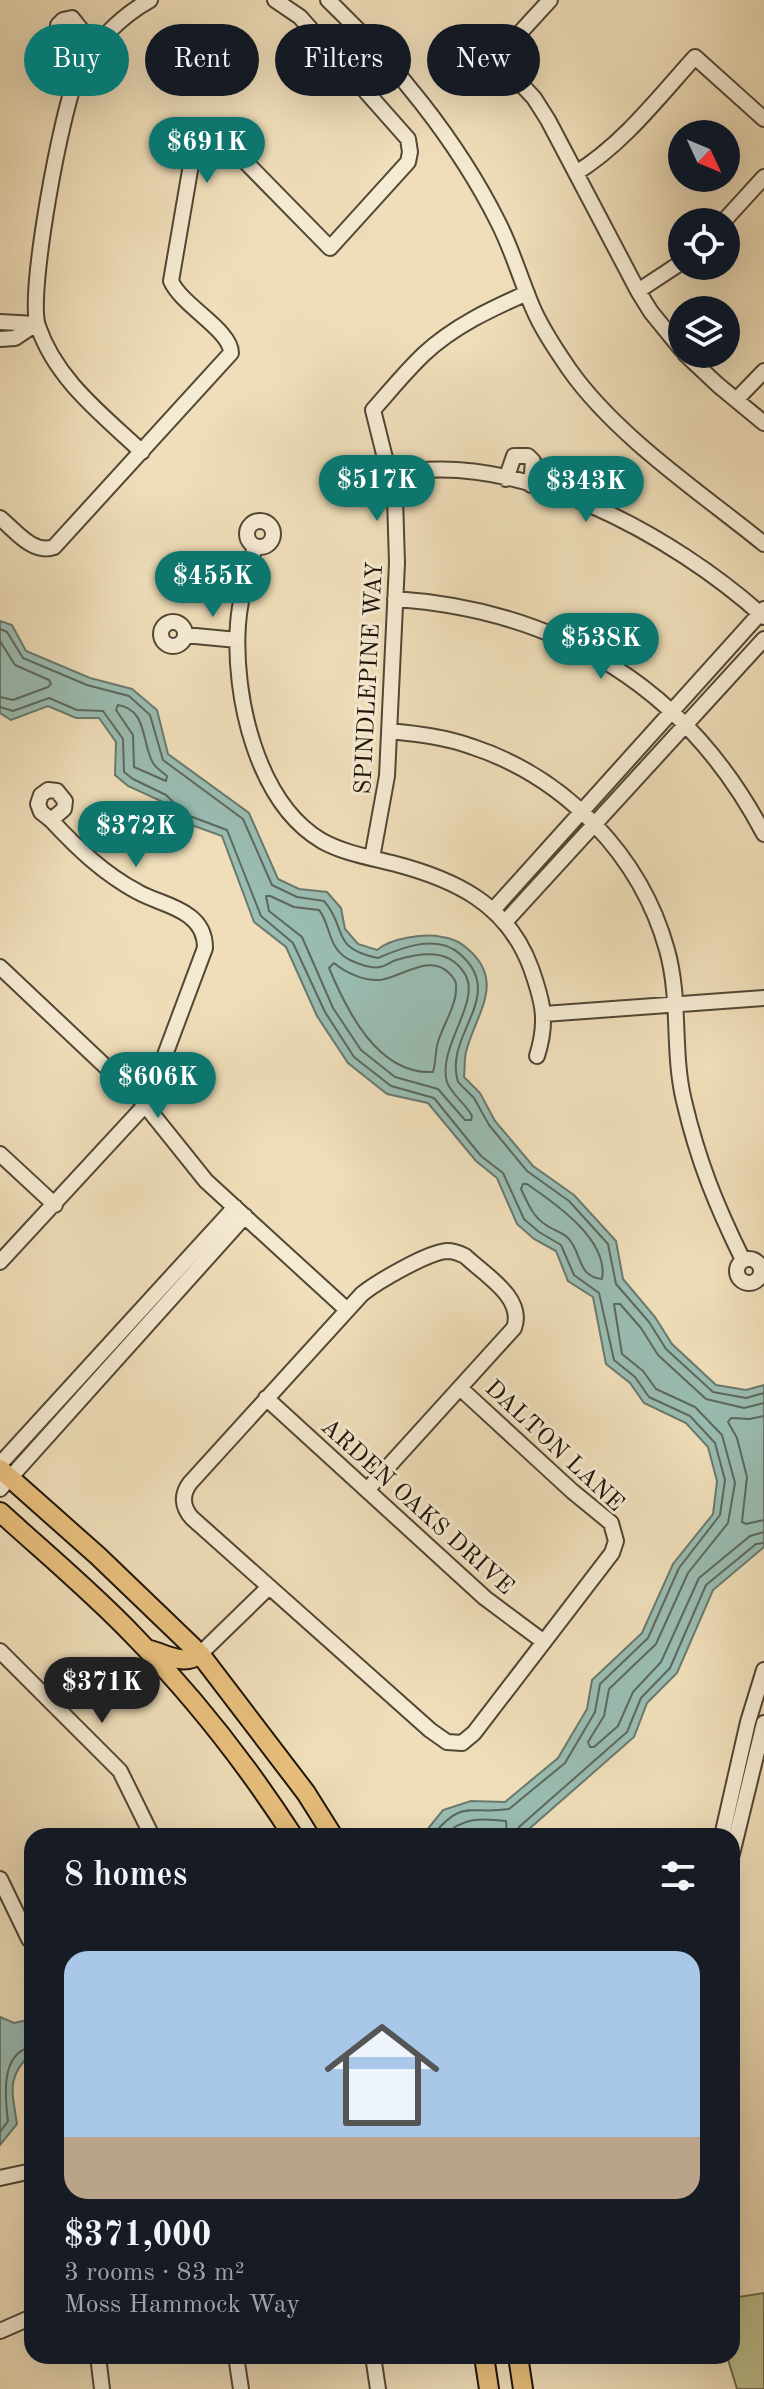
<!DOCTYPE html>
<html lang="en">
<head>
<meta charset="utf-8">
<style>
	:root { --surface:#171b24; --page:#20242c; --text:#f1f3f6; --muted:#9ea1a6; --accent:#0f766e }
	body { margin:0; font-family:"Old Standard TT",serif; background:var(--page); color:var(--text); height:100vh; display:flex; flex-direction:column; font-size:30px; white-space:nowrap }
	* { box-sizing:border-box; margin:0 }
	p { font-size:26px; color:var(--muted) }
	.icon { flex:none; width:44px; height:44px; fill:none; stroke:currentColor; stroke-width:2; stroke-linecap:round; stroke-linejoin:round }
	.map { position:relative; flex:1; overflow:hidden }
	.sheet { position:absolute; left:24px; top:1828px; width:716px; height:536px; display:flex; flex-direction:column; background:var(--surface); border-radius:24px; box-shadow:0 8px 32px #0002 }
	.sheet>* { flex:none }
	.guide { position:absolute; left:24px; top:24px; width:716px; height:72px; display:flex; gap:16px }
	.needle { width:52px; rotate:134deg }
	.fabs { position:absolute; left:668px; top:120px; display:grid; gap:16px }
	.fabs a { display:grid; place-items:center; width:72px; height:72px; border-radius:50%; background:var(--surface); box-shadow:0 8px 32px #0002; font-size:40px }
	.price { position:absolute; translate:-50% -68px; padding:0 18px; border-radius:28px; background:var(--accent); color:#fff; font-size:26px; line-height:52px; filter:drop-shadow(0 2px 4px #0008) }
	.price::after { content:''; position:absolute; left:50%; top:48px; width:24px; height:18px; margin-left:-12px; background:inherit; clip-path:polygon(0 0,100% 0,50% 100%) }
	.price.active { background:#222; color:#fff }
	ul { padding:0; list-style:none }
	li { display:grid; align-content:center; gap:16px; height:424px; padding:0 40px }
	li span { display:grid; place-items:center; height:248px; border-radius:24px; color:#555 }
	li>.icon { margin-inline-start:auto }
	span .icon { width:144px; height:144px; fill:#fffc; stroke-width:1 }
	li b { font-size:34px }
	h2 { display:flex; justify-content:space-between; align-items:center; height:96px; padding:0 40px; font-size:34px }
	.tag { padding:0 28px; border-radius:36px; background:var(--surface); box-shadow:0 8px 32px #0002; font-size:28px; line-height:72px }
	.tag.active { background:var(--accent); color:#fff }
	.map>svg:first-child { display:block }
	.green { fill:#bcc08d; stroke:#6d6a4b; stroke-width:2 }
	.water { fill:#9abcb1; stroke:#68796e; stroke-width:2 }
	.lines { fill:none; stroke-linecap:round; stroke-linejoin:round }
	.shore { stroke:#5c685d; stroke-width:2 }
	.minor-casing { stroke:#524635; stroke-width:18 }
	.major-casing { stroke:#1e1409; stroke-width:22 }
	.minor { stroke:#f5ead2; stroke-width:14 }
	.major { stroke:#e8bf7c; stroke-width:18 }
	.labels { text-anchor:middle; stroke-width:6; stroke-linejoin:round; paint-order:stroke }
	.street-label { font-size:24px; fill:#1e1409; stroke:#f5ead2 }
</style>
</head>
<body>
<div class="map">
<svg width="764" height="2389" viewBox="0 0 764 2389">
	<rect width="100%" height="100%" fill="#efdeb9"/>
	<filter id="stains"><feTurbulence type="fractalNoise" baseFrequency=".0025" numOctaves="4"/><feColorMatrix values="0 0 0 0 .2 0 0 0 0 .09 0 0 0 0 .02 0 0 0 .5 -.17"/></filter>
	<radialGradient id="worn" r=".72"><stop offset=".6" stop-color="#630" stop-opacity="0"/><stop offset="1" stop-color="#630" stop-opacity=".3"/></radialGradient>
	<!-- green -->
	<path class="green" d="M764,2293v96h-27l-10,-33h5v-58z"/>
	<!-- water -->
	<path class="water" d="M0,621l12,4 14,26 64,27 42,11 25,21 11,44 81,59 29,66 21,10 28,3 14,16 4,21 13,15 19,6c14,-12 48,-17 65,-13 12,2 18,5 27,13 37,33 6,65 -3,102 -2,8 -1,17 -2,25l16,16 15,28 38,45 41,29 42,46 7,38 32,38 17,27 44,41 30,5 18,-5v162l-51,43 -36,83 -30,30 -13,34 -113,99h-99l21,-26 28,-9 34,1 53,-44 29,-49 5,-29 50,-47 31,-69 40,-50 4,-33 -9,-34 -22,-24 -42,-20 -14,-20 -24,-19 -13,-67 -25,-16 -12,-30 -22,-12 -17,-15 -20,-46 -21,-17 -48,-58 -41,-9 -39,-31 -31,-47 -31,-69 -32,-25 -32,-86 -39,-14 -22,-21 -33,-15 -13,-11 1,-33 -17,-24h-23l-28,-12 -37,14 -11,-7z
		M0,2017l14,6 18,-4v33c-26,26 -20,38 -15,72l-17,21z"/>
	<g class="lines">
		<!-- shore -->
		<path class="shore" d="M0,629l7,3 16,26 64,27 42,11 21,19 13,45 80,59 29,66 25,12 27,4c24,27 5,47 54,57 23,-10 59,-25 82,-4 48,42 -17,80 -2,128l16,16 15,27 38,46 42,30 39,43 8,40 33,38 17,27 47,43 33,6 18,-5
			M0,641l15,24 34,15 2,4 -3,3 -35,13 -13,-3
			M118,705c30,5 23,37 35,58 3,5 9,9 14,13l-1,5 -32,-14 -1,-32 -17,-25z
			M0,707l13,4 36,-13 28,12 26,1 20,28 1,33 9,7 33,16 21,20 40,15 34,86 32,27 32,69 29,45 37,29 43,12 47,58 22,17 21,46 15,13 22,13 13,30 25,18 15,67 21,17 14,20 41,19 25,27 10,37 -5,35 -41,53 -31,70 -48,46 -5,28 -30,51 -56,46c-40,6 -46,-11 -77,27
			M266,896h4l24,11 25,3c12,14 8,39 31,50 8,4 22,9 30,7 6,-1 10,-5 16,-7 26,-8 55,-12 70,16 14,27 -29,72 -19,106 4,12 19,22 25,34l-1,4h-6l-27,-31 -43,-12 -34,-27 -28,-42 -31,-71 -33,-26z
			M334,963c12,10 30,18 46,17 20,-2 49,-27 69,-7 5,5 8,9 7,16 0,17 -13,36 -18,53 -3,10 -2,20 -5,30 -55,3 -86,-61 -104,-104z
			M523,1184h4c29,20 82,56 75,95 -25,-2 -20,-27 -34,-41 -6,-6 -15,-8 -22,-13 -14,-9 -18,-22 -25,-36z
			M764,1403l-20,5 -38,-9 -48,-44 -17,-27 -21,-24h-6l8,50 21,17 13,18 39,18 27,28 13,48 -7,40 -40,50 -32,71 -47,45 -5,27 -16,26 2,5h4l24,-21 15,-34 28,-30 38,-84 51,-42 14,-4
			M764,1416l-15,3 -18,-1 -3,4 9,16 10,39 -5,45 4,2 18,-4
			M445,1836c16,-19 38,-18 61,-15l1,15
			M517,1836l2,-9 108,-95 14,-34 29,-30 36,-83 50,-41 8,-1
			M0,2132l8,-11c-3,-23 -8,-69 24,-74"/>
		<defs>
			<path id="minor" d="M328,0c66,63 129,140 170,222 14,27 22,56 34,84 9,22 24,44 37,63 47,67 131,123 195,175
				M550,0l-53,58 37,40 14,22 90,171 13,21 31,38
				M90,55l-32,-15v-15l5,-5 9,-2 23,29
				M576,173c47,-29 82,-75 119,-116l69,62
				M723,222l41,-45
				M638,291l44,-29
				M0,322l36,2
				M0,339l15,-1 21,-14
				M685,354l33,31 46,38
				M736,400l28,-29
				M142,452c-39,-37 -86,-72 -104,-126 -11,-31 24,-220 40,-252 15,-30 43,-58 72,-74
				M390,475c126,-28 284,61 374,142
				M506,479l8,-23h14l5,5 -2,24
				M0,518c15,12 33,37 54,29l177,-194c0,-23 -49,-47 -60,-72l22,-128 5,-10 14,-6 15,6 103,105 78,-86 2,-10 -2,-13 -108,-122 -25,-17
				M247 534a13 13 0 1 1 26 0a13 13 0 1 1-26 0Z
				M255,547c-8,25 -15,50 -17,77 -5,71 18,178 84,217 22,12 46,16 70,22 62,16 115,40 139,105 12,34 17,53 6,88
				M395,599c164,11 292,89 369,235
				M161 634a12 12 0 1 1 24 0a12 12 0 1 1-24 0Z
				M185,635l52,5
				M390,731c28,3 56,6 83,16 93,31 168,109 194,203 14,50 5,102 17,151 14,60 32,104 59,159
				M48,790l9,1 8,10 -1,8 -13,11 -10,-8 -3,-8 3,-9z
				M372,858l15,-82 10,-213 -2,-65 -22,-88c17,-19 33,-39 51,-56 30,-28 67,-45 103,-61
				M493,910l271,-301
				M505,922l259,-283
				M0,967l141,133 65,81 140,128
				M544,1014l220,-16
				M0,1154l55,51
				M737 1271a12 12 0 1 1 24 0a12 12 0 1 1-24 0Z
				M0,1262l147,-159 58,-155c0,-13 -5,-24 -16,-32 -14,-11 -35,-15 -51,-24 -34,-18 -61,-44 -87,-72
				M266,1398l219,200 59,44
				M0,1464l235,-257
				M0,1489l245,-273
				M367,1490l147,-162c11,-30 -29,-53 -49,-72 -6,-3 -11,-5 -18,-5 -19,1 -70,31 -85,43l-172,189c-9,12 -8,24 2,35l238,212 17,12 15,1 12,-10 138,-180 4,-12 -5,-18 -39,-32 -112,-103
				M0,1651l120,120 32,65
				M200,1654l69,-67
				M722,1836l26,-114 16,-52
				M732,1854l32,-131
				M0,1879l29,60 3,-1
				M0,2178l32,-7
				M0,2331l32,-14
				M98,2356l4,33
				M236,2356l5,33
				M373,2356l5,33"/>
			<path id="major" d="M0,1469l98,87 102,98 106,139 27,43
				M0,1512c45,41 92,80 134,124 60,61 113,129 159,200
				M150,1650c18,5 34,16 50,4
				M484,2356l5,33
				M518,2356l5,33"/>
		</defs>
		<!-- minor casing -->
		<use href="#minor" class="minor-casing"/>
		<!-- major casing -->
		<use href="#major" class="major-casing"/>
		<!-- minor -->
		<use href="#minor" class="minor"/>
		<!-- major -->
		<use href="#major" class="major"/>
	</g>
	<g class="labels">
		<!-- street labels -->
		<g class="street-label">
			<text transform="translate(368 678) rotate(-87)" y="8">SPINDLEPINE WAY</text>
			<text transform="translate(555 1445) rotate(43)" y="8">DALTON LANE</text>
			<text transform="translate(418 1506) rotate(42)" y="8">ARDEN OAKS DRIVE</text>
		</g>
	</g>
	<rect width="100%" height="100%" filter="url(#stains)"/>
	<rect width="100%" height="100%" fill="url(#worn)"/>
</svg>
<div class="fabs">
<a><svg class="needle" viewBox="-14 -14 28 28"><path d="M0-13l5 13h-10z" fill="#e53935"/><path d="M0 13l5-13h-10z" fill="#9ea1a6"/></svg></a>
<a><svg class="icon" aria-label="locate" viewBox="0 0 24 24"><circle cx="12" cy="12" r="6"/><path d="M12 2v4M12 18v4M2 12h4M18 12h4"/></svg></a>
<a><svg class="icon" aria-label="layers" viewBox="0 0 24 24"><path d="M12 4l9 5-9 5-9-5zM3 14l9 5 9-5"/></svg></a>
</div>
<b class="price" style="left:207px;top:185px">$691K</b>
<b class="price" style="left:377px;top:523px">$517K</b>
<b class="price" style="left:586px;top:524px">$343K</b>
<b class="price" style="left:213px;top:619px">$455K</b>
<b class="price" style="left:601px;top:681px">$538K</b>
<b class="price" style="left:136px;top:869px">$372K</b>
<b class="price" style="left:158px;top:1120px">$606K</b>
<b class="price active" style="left:102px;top:1725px">$371K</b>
<div class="guide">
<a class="tag active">Buy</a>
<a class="tag">Rent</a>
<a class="tag">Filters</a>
<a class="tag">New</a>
</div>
<section class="sheet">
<h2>8 homes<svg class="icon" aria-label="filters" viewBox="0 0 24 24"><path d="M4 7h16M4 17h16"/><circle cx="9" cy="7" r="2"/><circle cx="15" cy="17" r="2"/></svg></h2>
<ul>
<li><span style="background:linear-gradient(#a9c7e8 75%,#b9a48a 0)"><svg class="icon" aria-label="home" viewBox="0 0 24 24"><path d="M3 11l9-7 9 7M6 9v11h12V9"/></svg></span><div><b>$371,000</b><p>3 rooms · 83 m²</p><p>Moss Hammock Way</p></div></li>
</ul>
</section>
</div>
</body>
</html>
